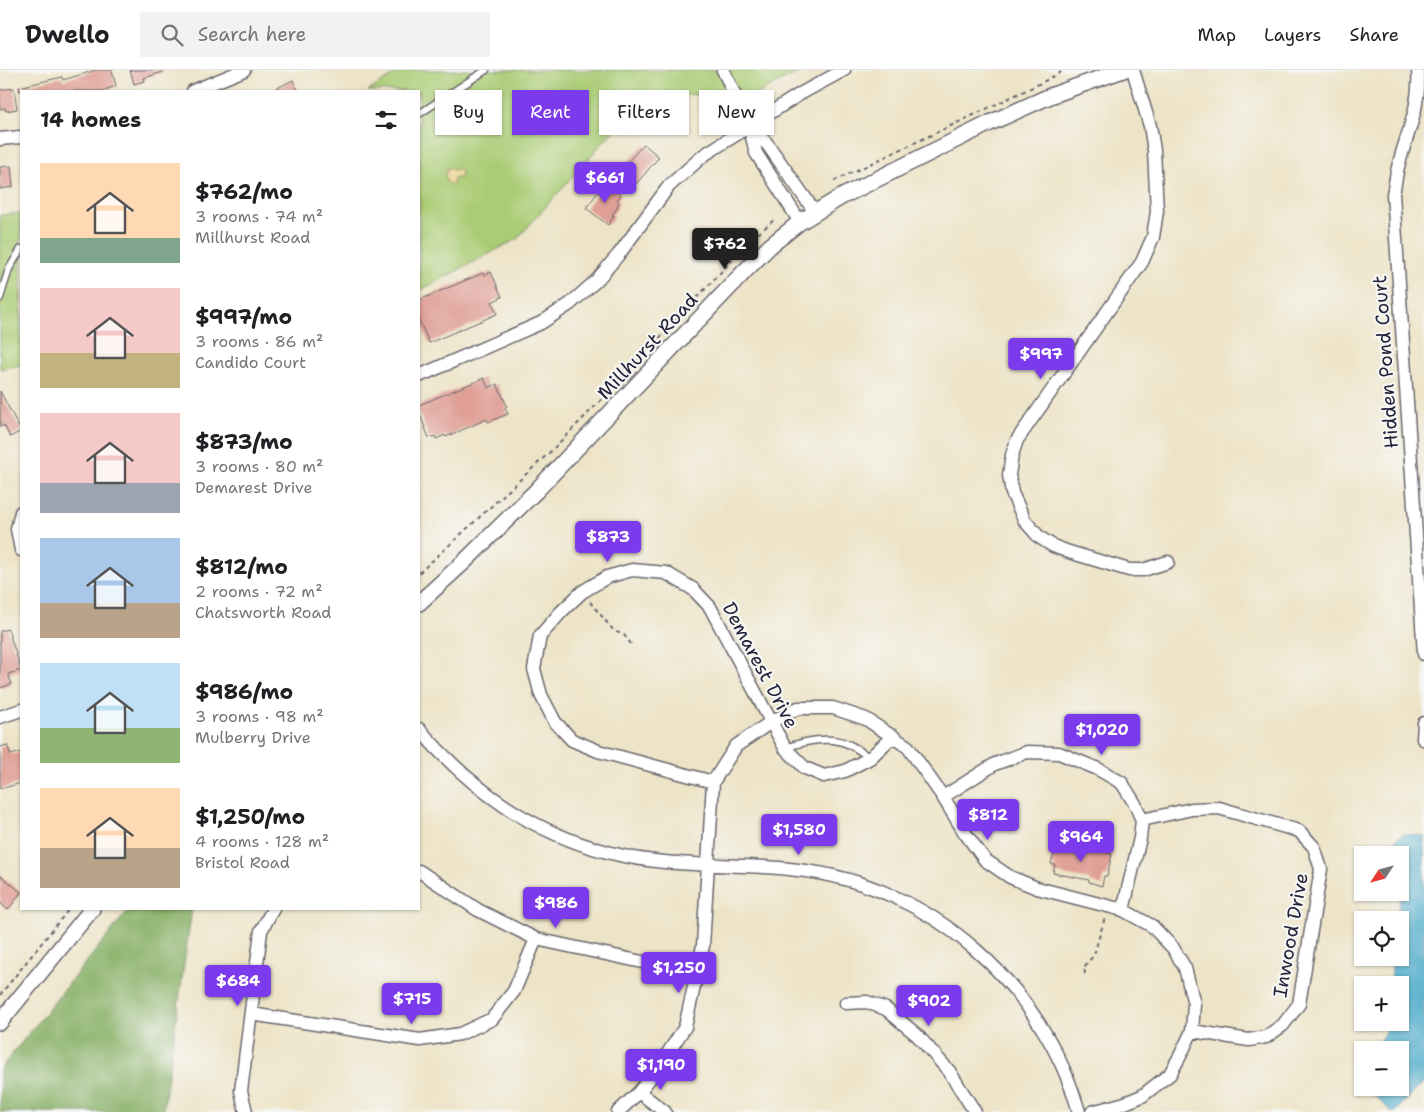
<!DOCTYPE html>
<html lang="en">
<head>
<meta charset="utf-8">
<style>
	:root { --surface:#fff; --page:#f2f2f2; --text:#202124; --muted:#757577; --line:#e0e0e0; --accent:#7c3aed }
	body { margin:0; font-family:"Shantell Sans",sans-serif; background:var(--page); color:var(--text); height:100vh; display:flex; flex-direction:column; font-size:19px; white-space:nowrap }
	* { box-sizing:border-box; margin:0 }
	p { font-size:16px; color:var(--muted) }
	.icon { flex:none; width:28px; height:28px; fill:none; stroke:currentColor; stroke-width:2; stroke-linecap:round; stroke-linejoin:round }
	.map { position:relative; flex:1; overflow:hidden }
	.sheet { position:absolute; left:20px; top:20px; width:400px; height:820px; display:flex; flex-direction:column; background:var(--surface); border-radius:0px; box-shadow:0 1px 4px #0004 }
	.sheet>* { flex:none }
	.hud { position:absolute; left:435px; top:20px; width:475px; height:45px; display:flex; gap:10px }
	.needle { width:32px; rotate:234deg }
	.buttons { position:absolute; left:1354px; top:776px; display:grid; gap:10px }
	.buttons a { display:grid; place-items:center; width:55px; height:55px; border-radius:0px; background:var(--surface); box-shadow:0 1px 4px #0004; font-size:25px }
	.price { position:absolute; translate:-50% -42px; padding:0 11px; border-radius:5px; background:var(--accent); color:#fff; font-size:16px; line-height:32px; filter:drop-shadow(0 1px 2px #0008) }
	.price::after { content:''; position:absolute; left:50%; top:30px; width:15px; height:11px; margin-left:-8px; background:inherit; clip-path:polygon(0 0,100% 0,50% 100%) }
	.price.on { background:#222; color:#fff }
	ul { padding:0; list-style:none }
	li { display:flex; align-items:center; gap:15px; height:125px; padding:0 20px }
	li span { display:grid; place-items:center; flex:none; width:140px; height:100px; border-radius:0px; color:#555 }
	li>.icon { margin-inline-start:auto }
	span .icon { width:60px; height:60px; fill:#fffc; stroke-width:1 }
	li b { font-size:21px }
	h2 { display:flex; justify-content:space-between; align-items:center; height:60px; padding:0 20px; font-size:21px }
	.tag { padding:0 18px; border-radius:0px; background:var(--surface); box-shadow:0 1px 4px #0004; font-size:18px; line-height:45px }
	.tag.on { background:var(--accent); color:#fff }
	header { display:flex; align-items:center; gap:30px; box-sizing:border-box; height:70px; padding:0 25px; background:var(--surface); border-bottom:1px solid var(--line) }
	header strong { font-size:24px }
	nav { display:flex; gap:28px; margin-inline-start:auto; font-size:18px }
	.search { width:350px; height:45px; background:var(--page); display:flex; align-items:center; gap:12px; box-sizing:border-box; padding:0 18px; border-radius:0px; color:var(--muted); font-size:19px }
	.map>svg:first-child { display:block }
	.green { fill:#aacc75; stroke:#667758 }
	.forest { fill:#87b066; stroke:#546950 }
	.sand { fill:#eeda9e; stroke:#887e6c }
	.water { fill:#4cabcb; stroke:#376683 }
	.building { fill:#df9f95 }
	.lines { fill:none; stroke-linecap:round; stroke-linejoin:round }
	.service-casing { stroke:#69666c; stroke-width:9 }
	.minor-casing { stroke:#69666c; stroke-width:15 }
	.tertiary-casing { stroke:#69666c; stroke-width:18 }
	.path { stroke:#69666c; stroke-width:2; stroke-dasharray:4 4; stroke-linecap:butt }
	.service { stroke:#fff; stroke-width:6 }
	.minor { stroke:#fff; stroke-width:12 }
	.tertiary { stroke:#fff; stroke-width:15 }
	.labels { text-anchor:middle; stroke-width:4.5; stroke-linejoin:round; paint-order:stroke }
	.street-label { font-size:19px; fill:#22223b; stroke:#f6f6f2 }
</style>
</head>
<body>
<header>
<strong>Dwello</strong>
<div class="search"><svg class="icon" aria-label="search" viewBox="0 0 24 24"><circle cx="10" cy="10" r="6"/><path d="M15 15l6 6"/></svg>Search here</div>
<nav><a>Map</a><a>Layers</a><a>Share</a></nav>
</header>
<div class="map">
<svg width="1424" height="1042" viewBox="0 0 1424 1042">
	<rect width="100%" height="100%" fill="#f6f6f2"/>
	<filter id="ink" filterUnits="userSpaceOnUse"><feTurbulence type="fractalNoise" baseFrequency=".02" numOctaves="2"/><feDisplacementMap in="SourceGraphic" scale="10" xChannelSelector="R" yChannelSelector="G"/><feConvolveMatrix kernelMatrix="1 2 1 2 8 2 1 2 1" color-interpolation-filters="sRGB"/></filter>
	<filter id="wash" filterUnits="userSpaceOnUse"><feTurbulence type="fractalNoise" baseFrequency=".0096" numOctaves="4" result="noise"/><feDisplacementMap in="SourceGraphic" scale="20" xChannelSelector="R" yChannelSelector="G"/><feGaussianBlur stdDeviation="1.12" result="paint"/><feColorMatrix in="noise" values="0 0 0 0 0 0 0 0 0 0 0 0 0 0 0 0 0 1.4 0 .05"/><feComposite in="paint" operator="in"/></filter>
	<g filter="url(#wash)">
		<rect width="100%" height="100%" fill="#ede3c6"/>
		<!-- green -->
		<path class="green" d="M402,0h401l-50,26 -97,-2 -24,16 -115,129 -98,52v-200h-51z
			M21,143v152l-21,4v-154z"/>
		<!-- forest -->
		<path class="forest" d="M129,839h63l-29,203h-163v-43z"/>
		<!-- sand -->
		<path class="sand" d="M448,97l5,3 6,-1 2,4 -1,5h-6l-1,6 -2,1 -5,-4 -1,-6z"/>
		<!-- water -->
		<path class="water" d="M1404,764l20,2v246l-29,30h-3l-26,-24h34v-38h-26l11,-18 1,-9 14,-1v-37h-11l4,-27h7v-38h-3l4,-31 -1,-34h-2l-2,-16z"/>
		<g id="blocks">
			<!-- building -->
			<path class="building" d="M96,0h16l4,16 -14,5h-82l-1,-4 43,-10 1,3z
				M130,0h33v2l-19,6 1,3 -11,3z
				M293,10l5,11h-27z
				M14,18l3,21 -11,2 -1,-3 -5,1v-19z
				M644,74l15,13 -23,27 -16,-14z
				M11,96l2,21 -13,2v-22z
				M605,113l16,12 -4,5 2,2 -2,4 1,1 -6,8 2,1 -6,9 -22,-17z
				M491,202l11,25 -10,5 5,12 -68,29 -10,-23v-20l64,-27 1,2z
				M484,308l4,10 9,-4 10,22 -2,1 3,7 -20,8 -1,-3 -41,18 -1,-2 -9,4 -1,-3 -6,2 -10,-26v-7z
				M0,321l21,40 -11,6 -6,-12 -4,2z
				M8,559l13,41 -13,4 4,10 -12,4v-57z
				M7,675l4,10 10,-3v31l-21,6v-42z
				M1057,771l55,13 -5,22h-3l-2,10 -13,-4v-2l-36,-7 2,-8 -4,-1z
				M0,805l21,17 -13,18 -8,-7z"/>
		</g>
	</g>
	<g filter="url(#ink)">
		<use href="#blocks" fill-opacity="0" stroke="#69666c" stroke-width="1"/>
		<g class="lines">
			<defs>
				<path id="service" d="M419,44l67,-44
					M0,228l9,-29 12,-20
					M785,678c20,-7 45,-13 65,-3 7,3 14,9 20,13"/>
				<path id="minor" d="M723,0l26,55
					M1133,0l17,56 4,24 3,61 -4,26 -11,25 -125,178 -5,15 -3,20 3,18 13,28 14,16 14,9 16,6 60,18h14l25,-8
					M1418,0c3,35 -11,63 -20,97 -2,9 -3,18 -5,27l31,460
					M193,21l51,-21
					M0,69l21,-2
					M800,152l-44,-69 -7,-28 19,20 47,67
					M419,306l122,-53 29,-19 27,-24 22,-26 50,-68 35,-31 96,-61 44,-24
					M21,442l-4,17 4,21
					M0,647l21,-7
					M419,659c53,61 113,104 192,124 61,16 125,9 187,17 133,15 245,115 281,242
					M1423,669l1,-16
					M713,712l-115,-31 -26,-11 -17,-18 -14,-27 -7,-26 6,-33 21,-24 21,-20 25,-15 25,-7 34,3 27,16 17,18 75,141 20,20 19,8 21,-5 25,-13 23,-22
					M943,727l52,-33 32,-12 32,1 39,16 24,14 13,21 7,16 -2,18 -17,72
					M1142,750l50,-11 27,-1 80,23 15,16 7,22 -22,135 -16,21 -17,12 -17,3 -57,-9
					M419,801l59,39 58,29 162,35
					M846,933l21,-1 19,7 32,27 31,35 26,41
					M251,944l169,26 40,-6 32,-15 22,-28 22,-52
					M639,1022l26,20
					M246,1042l-5,-21 20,-160 12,-22
					M618,1042l21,-20 19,-24 27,-41 18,-81 10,-164 23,-36 35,-24 27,-14h35l33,11 42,28 35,50 22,36 20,27 25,17 27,11 86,22 29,16 21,22 12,20 9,36 -2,27 -12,25 -10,18 -28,22 -17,7 -33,9"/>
				<path id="tertiary" d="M419,533l46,-42 71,-70 209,-220 25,-25 30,-24 41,-25 149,-74 60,-27 73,-26
					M0,952l92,-113"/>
			</defs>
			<!-- service casing -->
			<use href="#service" class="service-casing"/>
			<!-- minor casing -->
			<use href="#minor" class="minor-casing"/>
			<!-- tertiary casing -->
			<use href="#tertiary" class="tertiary-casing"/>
			<!-- path -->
			<path class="path" d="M834,111l205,-97 26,-14
				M419,503l130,-120 58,-59 143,-153 25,-22
				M590,532l24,29 10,4 7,9
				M1085,904l-1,-7 10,-12 11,-38
				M0,925l69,-86"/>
			<!-- service -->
			<use href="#service" class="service"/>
			<!-- minor -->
			<use href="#minor" class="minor"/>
			<!-- tertiary -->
			<use href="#tertiary" class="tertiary"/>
		</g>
	</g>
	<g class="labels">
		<!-- street labels -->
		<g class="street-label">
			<text transform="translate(647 276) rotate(-47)" y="7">Millhurst Road</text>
			<text transform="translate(1385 292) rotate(-94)" y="7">Hidden Pond Court</text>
			<text transform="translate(761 595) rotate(62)" y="7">Demarest Drive</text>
			<text transform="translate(1290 865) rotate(-80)" y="7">Inwood Drive</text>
		</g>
	</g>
</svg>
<div class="buttons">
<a><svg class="needle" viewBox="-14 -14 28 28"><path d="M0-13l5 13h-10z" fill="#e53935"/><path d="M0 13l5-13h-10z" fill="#757577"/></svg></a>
<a><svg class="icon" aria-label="locate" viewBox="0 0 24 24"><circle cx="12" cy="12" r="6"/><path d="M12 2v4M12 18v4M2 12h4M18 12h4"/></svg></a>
<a>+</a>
<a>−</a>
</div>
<b class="price" style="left:605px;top:134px">$661</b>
<b class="price on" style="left:725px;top:200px">$762</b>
<b class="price" style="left:1041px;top:310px">$997</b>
<b class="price" style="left:608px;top:493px">$873</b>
<b class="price" style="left:1102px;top:686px">$1,020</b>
<b class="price" style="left:988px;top:771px">$812</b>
<b class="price" style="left:799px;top:786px">$1,580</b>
<b class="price" style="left:1081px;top:793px">$964</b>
<b class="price" style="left:556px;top:859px">$986</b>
<b class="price" style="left:679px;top:924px">$1,250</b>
<b class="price" style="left:238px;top:937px">$684</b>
<b class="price" style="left:412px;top:955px">$715</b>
<b class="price" style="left:929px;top:957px">$902</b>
<b class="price" style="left:661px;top:1021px">$1,190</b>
<div class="hud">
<a class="tag">Buy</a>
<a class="tag on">Rent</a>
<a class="tag">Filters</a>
<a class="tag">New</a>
</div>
<section class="sheet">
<h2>14 homes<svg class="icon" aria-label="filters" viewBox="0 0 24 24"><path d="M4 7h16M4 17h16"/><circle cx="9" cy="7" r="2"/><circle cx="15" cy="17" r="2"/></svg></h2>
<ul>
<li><span style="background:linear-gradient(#ffd9b3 75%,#7fa58c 0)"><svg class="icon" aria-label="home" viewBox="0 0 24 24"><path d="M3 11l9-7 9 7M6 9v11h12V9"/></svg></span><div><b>$762/mo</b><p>3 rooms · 74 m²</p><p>Millhurst Road</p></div></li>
<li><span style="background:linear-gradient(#f6c9c9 65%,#c2b280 0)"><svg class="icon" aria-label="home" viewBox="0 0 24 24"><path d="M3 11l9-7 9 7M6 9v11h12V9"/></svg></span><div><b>$997/mo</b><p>3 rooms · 86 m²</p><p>Candido Court</p></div></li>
<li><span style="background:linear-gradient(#f6c9c9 70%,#9aa5b1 0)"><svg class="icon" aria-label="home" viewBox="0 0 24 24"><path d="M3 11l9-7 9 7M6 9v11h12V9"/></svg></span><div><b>$873/mo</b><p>3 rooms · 80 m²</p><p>Demarest Drive</p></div></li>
<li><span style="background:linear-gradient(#a9c7e8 65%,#b9a48a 0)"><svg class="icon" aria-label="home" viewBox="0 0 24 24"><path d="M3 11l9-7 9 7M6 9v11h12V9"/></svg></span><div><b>$812/mo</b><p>2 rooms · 72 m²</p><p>Chatsworth Road</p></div></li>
<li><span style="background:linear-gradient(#bfe0f5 65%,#8fb573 0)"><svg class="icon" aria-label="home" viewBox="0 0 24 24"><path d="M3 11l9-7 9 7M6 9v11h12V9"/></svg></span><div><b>$986/mo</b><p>3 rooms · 98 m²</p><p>Mulberry Drive</p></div></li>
<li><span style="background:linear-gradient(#ffd9b3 60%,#b9a48a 0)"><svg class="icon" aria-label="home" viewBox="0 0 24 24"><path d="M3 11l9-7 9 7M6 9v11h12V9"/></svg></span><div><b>$1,250/mo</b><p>4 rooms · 128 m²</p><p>Bristol Road</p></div></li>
</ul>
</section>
</div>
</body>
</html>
